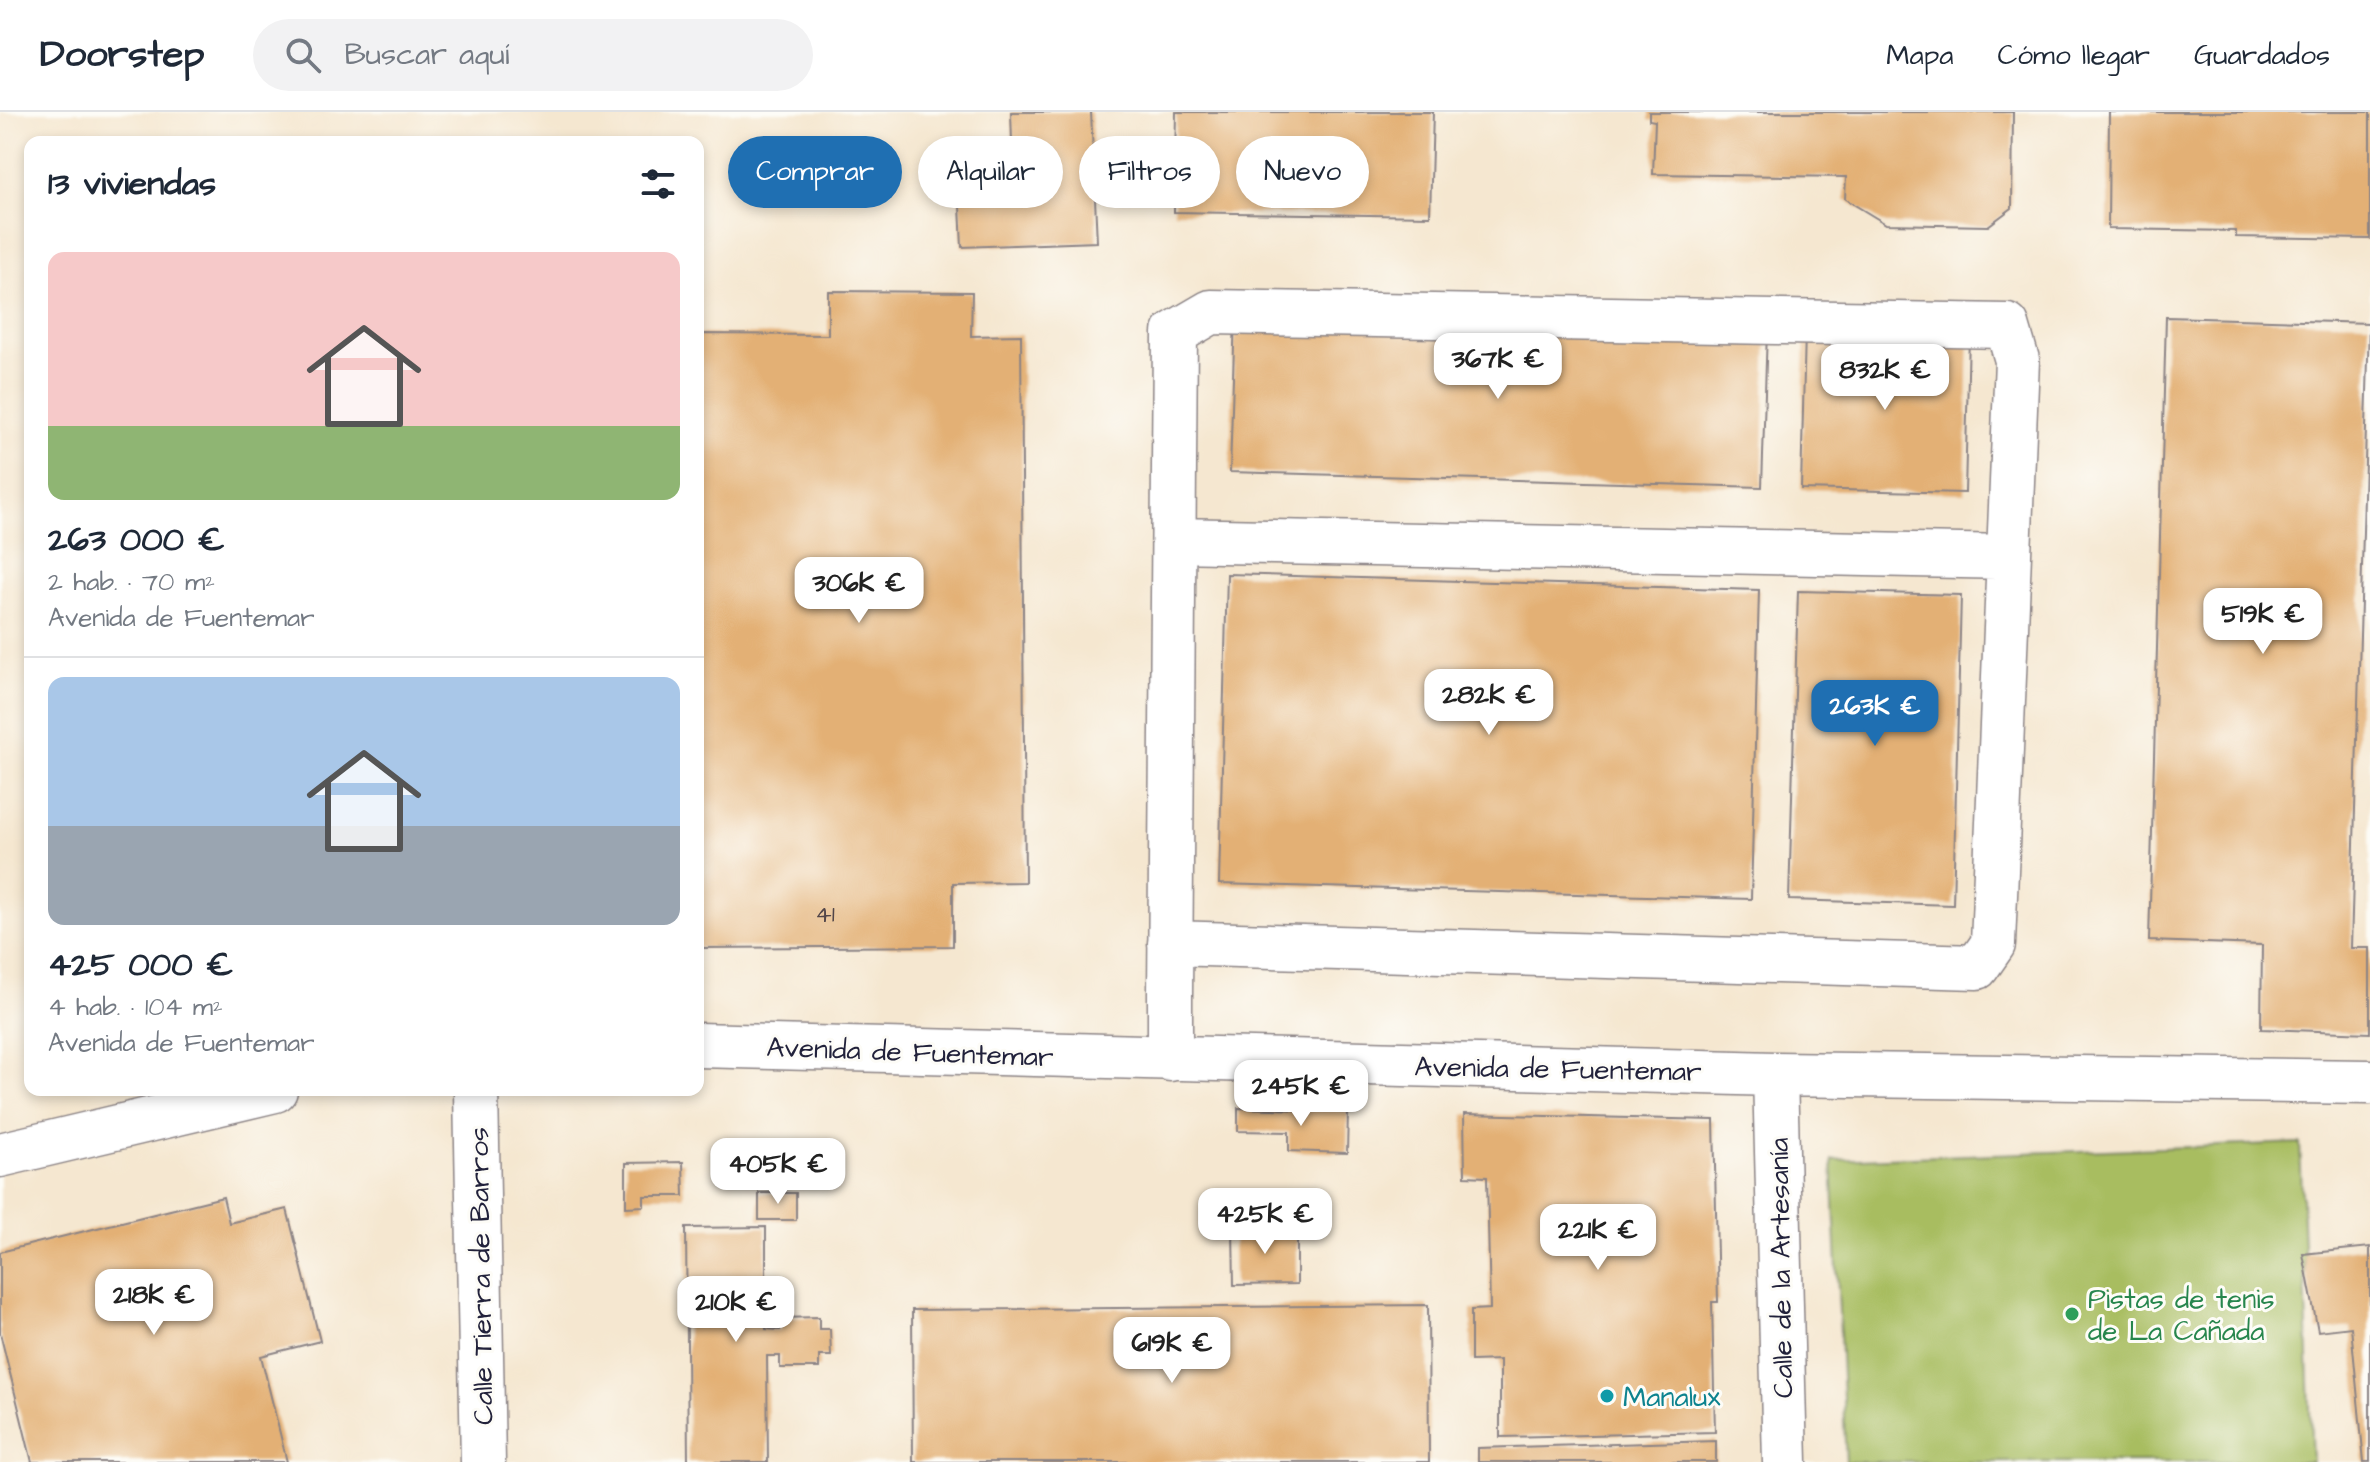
<!DOCTYPE html>
<html lang="es">
<head>
<meta charset="utf-8">
<style>
	:root { --surface:#fff; --page:#f2f2f3; --text:#1f2937; --muted:#747a83; --line:#e0e1e3; --accent:#1f6fb2 }
	body { margin:0; font-family:"Architects Daughter",sans-serif; background:var(--page); color:var(--text); height:100vh; display:flex; flex-direction:column; font-size:30px; white-space:nowrap }
	* { box-sizing:border-box; margin:0 }
	p { font-size:26px; color:var(--muted) }
	.icon { flex:none; width:44px; height:44px; fill:none; stroke:currentColor; stroke-width:2; stroke-linecap:round; stroke-linejoin:round }
	.map { position:relative; flex:1; overflow:hidden }
	.details { position:absolute; left:24px; top:24px; width:680px; height:960px; display:flex; flex-direction:column; background:var(--surface); border-radius:16px; box-shadow:0 4px 12px #0003 }
	.details>* { flex:none }
	.top-card { position:absolute; left:728px; top:24px; width:760px; height:72px; display:flex; gap:16px }
	.price { position:absolute; translate:-50% -68px; padding:0 18px; border-radius:16px; background:#fff; color:#222; font-size:26px; line-height:52px; filter:drop-shadow(0 2px 4px #0008) }
	.price::after { content:''; position:absolute; left:50%; top:48px; width:24px; height:18px; margin-left:-12px; background:inherit; clip-path:polygon(0 0,100% 0,50% 100%) }
	.price.on { background:var(--accent); color:#fff }
	ul { padding:0; list-style:none }
	li { display:grid; align-content:center; gap:16px; height:424px; padding:0 24px }
	li+li { border-top:2px solid var(--line) }
	li span { display:grid; place-items:center; height:248px; border-radius:16px; color:#555 }
	li>.icon { margin-inline-start:auto }
	span .icon { width:144px; height:144px; fill:#fffc; stroke-width:1 }
	li b { font-size:34px }
	h2 { display:flex; justify-content:space-between; align-items:center; height:96px; padding:0 24px; font-size:34px }
	.chip { padding:0 28px; border-radius:36px; background:var(--surface); box-shadow:0 4px 12px #0003; font-size:28px; line-height:72px }
	.chip.on { background:var(--accent); color:#fff }
	header { display:flex; align-items:center; gap:48px; box-sizing:border-box; height:112px; padding:0 40px; background:var(--surface); border-bottom:2px solid var(--line) }
	header strong { font-size:38px }
	nav { display:flex; gap:44px; margin-inline-start:auto; font-size:28px }
	.search { width:560px; height:72px; background:var(--page); display:flex; align-items:center; gap:20px; box-sizing:border-box; padding:0 28px; border-radius:44px; color:var(--muted); font-size:30px }
	.map>svg:first-child { display:block }
	.green { fill:#a8bd61; stroke:#65704e; stroke-width:2 }
	.building { fill:#e3b074 }
	.lines { fill:none; stroke-linecap:round; stroke-linejoin:round }
	.minor-casing { stroke:#8c8486; stroke-width:47 }
	.minor { stroke:#fff; stroke-width:44 }
	.leisure-dot { fill:#2e9e5b; stroke:#fdfcf7; stroke-width:3 }
	.culture-dot { fill:#0f9aa8; stroke:#fdfcf7; stroke-width:3 }
	.labels { text-anchor:middle; stroke-width:6; stroke-linejoin:round; paint-order:stroke }
	.number-label { font-size:24px; fill:#524649 }
	.street-label { font-size:28px; fill:#22223b; stroke:#fdfcf7 }
	.leisure-label { font-size:28px; fill:#27864d; stroke:#fdfcf7; text-anchor:start }
	.culture-label { font-size:28px; fill:#0d838f; stroke:#fdfcf7; text-anchor:start }
</style>
</head>
<body>
<header>
<strong>Doorstep</strong>
<div class="search"><svg class="icon" aria-label="search" viewBox="0 0 24 24"><circle cx="10" cy="10" r="6"/><path d="M15 15l6 6"/></svg>Buscar aquí</div>
<nav><a>Mapa</a><a>Cómo llegar</a><a>Guardados</a></nav>
</header>
<div class="map">
<svg width="2370" height="1350" viewBox="0 0 2370 1350">
	<rect width="100%" height="100%" fill="#fdfcf7"/>
	<filter id="ink" filterUnits="userSpaceOnUse"><feTurbulence type="fractalNoise" baseFrequency=".0125" numOctaves="2"/><feDisplacementMap in="SourceGraphic" scale="16" xChannelSelector="R" yChannelSelector="G"/><feConvolveMatrix kernelMatrix="1 2 1 2 8 2 1 2 1" color-interpolation-filters="sRGB"/></filter>
	<filter id="wash" filterUnits="userSpaceOnUse"><feTurbulence type="fractalNoise" baseFrequency=".006" numOctaves="4" result="noise"/><feDisplacementMap in="SourceGraphic" scale="32" xChannelSelector="R" yChannelSelector="G"/><feGaussianBlur stdDeviation="1.8" result="paint"/><feColorMatrix in="noise" values="0 0 0 0 0 0 0 0 0 0 0 0 0 0 0 0 0 1.4 0 .05"/><feComposite in="paint" operator="in"/></filter>
	<g filter="url(#wash)">
		<rect width="100%" height="100%" fill="#f5e7d0"/>
		<!-- green -->
		<path class="green" d="M2300,1031l12,319h-466l-14,-302z"/>
		<g id="blocks">
			<!-- building -->
			<path class="building" d="M1011,0h80l6,130 -135,5 -5,-102 55,-3z
				M1176,0h257l-3,104 -256,-4z
				M1649,0h364l-1,96 -24,18 -102,-2 -41,-25 1,-22 -193,-3 2,-53 -6,-1z
				M2109,0h261v127l-134,-2v-6l-128,-2z
				M828,179l144,1 -1,44 50,-1 4,547 -72,1v63l-255,2v-614l130,1z
				M1235,203l532,15 -5,157 -532,-15z
				M2166,205l203,6 -18,625h19v85l-109,-4 1,-84 -113,-4z
				M1805,219l164,4 -4,158 -164,-4z
				M1227,462l532,16 -8,309 -532,-15z
				M1798,479l163,4 -8,310 -164,-5z
				M1238,996l110,3 -1,42 -58,-2v-19l-51,-1z
				M1464,1002l250,6 4,182h-6l3,130 -215,5v-77l-29,1v-51l19,-1 -3,-132 -22,-1z
				M683,1050l1,34h-40v10l-18,1v-44z
				M759,1081h37v27h-37z
				M223,1085l6,26 58,-14 33,132 -59,15 26,106h-255l-32,-129v-81z
				M766,1115v64h8l-1,16h-7v22l14,1v-12l39,-1v12h11l1,27h-12v12h-39v-12h-13l1,106h-80l-2,-234z
				M1297,1116v56l-63,1 -1,-56z
				M2370,1135v215h-6l-13,-135 -33,4 -15,-77z
				M1428,1193l1,157h-516l-1,-152z
				M1716,1329v21h-238v-14z"/>
		</g>
	</g>
	<g filter="url(#ink)">
		<use href="#blocks" fill-opacity="0" stroke="#8c8486" stroke-width="2"/>
		<g class="lines">
			<defs>
				<path id="minor" d="M1174,428l835,17
					M698,933l1077,29 595,8
					M1170,947v-63l5,-663 36,-21 796,14 10,34 -24,584 -16,23 -807,-24
					M1775,962l10,388
					M476,978l7,372
					M0,1043l275,-65"/>
			</defs>
			<!-- minor casing -->
			<use href="#minor" class="minor-casing"/>
			<!-- minor -->
			<use href="#minor" class="minor"/>
		</g>
	</g>
	<!-- markers -->
	<circle class="leisure-dot" cx="2072" cy="1202" r="8"/>
	<circle class="culture-dot" cx="1607" cy="1284" r="8"/>
	<g class="labels">
		<!-- number labels -->
		<g class="number-label">
			<text x="825" y="810">41</text>
		</g>
		<!-- street labels -->
		<g class="street-label">
			<text transform="translate(910 939) rotate(2)" y="10">Avenida de Fuentemar</text>
			<text transform="translate(1558 956) rotate(1)" y="10">Avenida de Fuentemar</text>
			<text transform="translate(1780 1156) rotate(-91)" y="10">Calle de la Artesanía</text>
			<text transform="translate(480 1164) rotate(-91)" y="10">Calle Tierra de Barros</text>
		</g>
		<!-- leisure labels -->
		<g class="leisure-label">
			<text x="2088" y="1196">Pistas de tenis<tspan x="2088" dy="32">de La Cañada</tspan></text>
		</g>
		<!-- culture labels -->
		<g class="culture-label">
			<text x="1623" y="1294">Manalux</text>
		</g>
	</g>
</svg>
<b class="price" style="left:1498px;top:289px">367K €</b>
<b class="price" style="left:1885px;top:300px">832K €</b>
<b class="price" style="left:859px;top:513px">306K €</b>
<b class="price" style="left:2263px;top:544px">519K €</b>
<b class="price" style="left:1489px;top:625px">282K €</b>
<b class="price on" style="left:1875px;top:636px">263K €</b>
<b class="price" style="left:1301px;top:1016px">245K €</b>
<b class="price" style="left:778px;top:1094px">405K €</b>
<b class="price" style="left:1265px;top:1144px">425K €</b>
<b class="price" style="left:1598px;top:1160px">221K €</b>
<b class="price" style="left:154px;top:1225px">218K €</b>
<b class="price" style="left:736px;top:1232px">210K €</b>
<b class="price" style="left:1172px;top:1273px">619K €</b>
<div class="top-card">
<a class="chip on">Comprar</a>
<a class="chip">Alquilar</a>
<a class="chip">Filtros</a>
<a class="chip">Nuevo</a>
</div>
<section class="details">
<h2>13 viviendas<svg class="icon" aria-label="filters" viewBox="0 0 24 24"><path d="M4 7h16M4 17h16"/><circle cx="9" cy="7" r="2"/><circle cx="15" cy="17" r="2"/></svg></h2>
<ul>
<li><span style="background:linear-gradient(#f6c9c9 70%,#8fb573 0)"><svg class="icon" aria-label="home" viewBox="0 0 24 24"><path d="M3 11l9-7 9 7M6 9v11h12V9"/></svg></span><div><b>263 000 €</b><p>2 hab. · 70 m²</p><p>Avenida de Fuentemar</p></div></li>
<li><span style="background:linear-gradient(#a9c7e8 60%,#9aa5b1 0)"><svg class="icon" aria-label="home" viewBox="0 0 24 24"><path d="M3 11l9-7 9 7M6 9v11h12V9"/></svg></span><div><b>425 000 €</b><p>4 hab. · 104 m²</p><p>Avenida de Fuentemar</p></div></li>
</ul>
</section>
</div>
</body>
</html>
